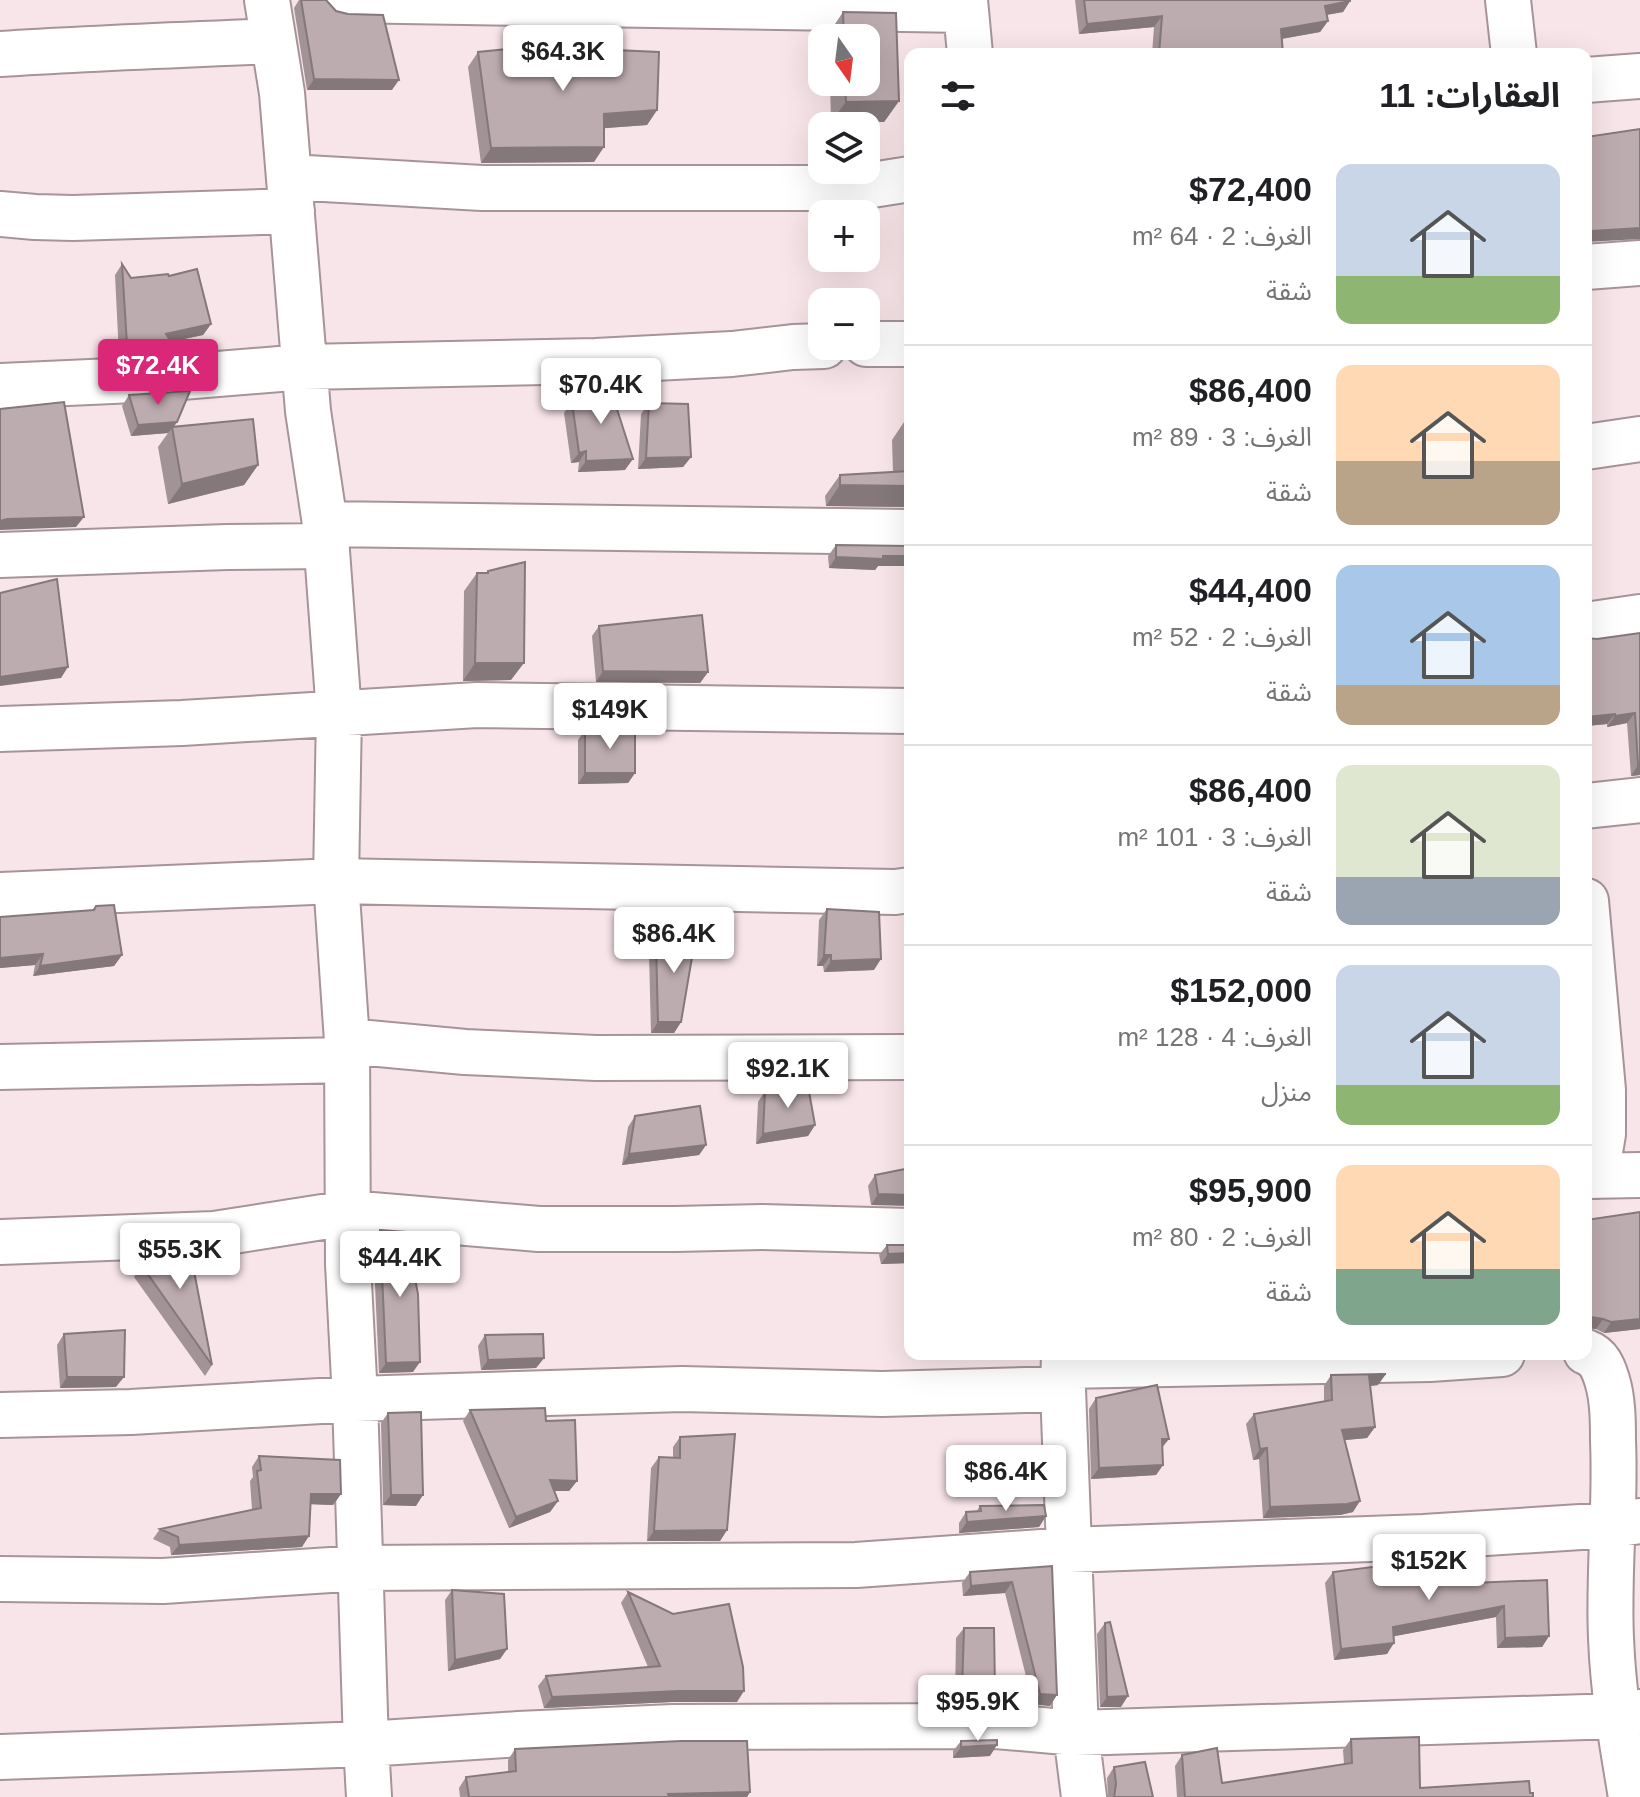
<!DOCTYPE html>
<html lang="ar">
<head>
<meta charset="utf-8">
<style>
	:root { --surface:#fff; --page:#f2f2f2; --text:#202124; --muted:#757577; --line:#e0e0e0; --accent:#db2777 }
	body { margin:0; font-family:Arial,"Noto Sans Arabic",sans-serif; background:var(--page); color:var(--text); direction:rtl; height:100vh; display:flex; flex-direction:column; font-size:30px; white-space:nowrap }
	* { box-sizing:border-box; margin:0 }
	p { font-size:26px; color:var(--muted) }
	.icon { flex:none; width:44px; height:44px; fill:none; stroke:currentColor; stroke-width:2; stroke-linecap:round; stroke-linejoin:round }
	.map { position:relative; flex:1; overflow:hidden; direction:ltr }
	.side { position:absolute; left:904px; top:48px; width:688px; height:1312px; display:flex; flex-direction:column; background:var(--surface); border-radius:16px; box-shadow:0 8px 32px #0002; direction:rtl }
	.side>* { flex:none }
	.needle { width:52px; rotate:166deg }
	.controls { position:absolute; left:808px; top:24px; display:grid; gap:16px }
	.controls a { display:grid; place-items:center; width:72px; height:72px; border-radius:16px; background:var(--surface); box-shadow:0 8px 32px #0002; font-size:40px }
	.price { position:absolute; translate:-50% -68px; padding:0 18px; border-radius:8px; background:#fff; color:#222; font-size:26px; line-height:52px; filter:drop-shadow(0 2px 4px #0008) }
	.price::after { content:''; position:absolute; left:50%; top:48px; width:24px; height:18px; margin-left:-12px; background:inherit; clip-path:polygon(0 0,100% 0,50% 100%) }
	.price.current { background:var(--accent); color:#fff }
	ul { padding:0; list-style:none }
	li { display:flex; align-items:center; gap:24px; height:200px; padding:0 32px }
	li+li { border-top:2px solid var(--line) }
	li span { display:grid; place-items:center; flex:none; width:224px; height:160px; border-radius:16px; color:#555 }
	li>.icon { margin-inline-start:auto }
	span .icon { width:96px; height:96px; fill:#fffc; stroke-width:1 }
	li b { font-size:34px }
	h2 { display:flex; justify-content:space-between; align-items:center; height:96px; padding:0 32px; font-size:34px }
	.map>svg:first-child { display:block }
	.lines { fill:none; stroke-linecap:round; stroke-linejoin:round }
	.street-casing { stroke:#a69498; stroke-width:48 }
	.street { stroke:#fff; stroke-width:44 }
	.wall { fill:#a29396 }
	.shaded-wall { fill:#84787a }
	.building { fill:#bcabaf; stroke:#84787a; stroke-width:2 }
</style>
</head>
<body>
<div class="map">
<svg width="1640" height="1797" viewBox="0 0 1640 1797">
	<rect width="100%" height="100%" fill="#f8e5e9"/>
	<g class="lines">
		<defs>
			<path id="street" d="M267,0l15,93 26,318 17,113 14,189 -3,168 11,160 1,223 7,135 11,345 3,53
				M341,0l625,10
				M965,0l5,54
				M1508,0l6,54
				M0,54c91,-6 182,-9 272,-13
				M1586,80l54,-4
				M289,177l193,11h332l58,-3 38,-6
				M0,214l35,3 38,1 219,-7
				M1586,267l54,-4
				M866,344h44
				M0,386l157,-7 147,-12 292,-6 136,-7 61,-7 31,-1
				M1586,447l54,-8
				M325,524c195,4 390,4 585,8
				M0,555l227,-8 99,-1
				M1586,625l54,-8
				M0,729l182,-6 295,-18 433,6
				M1586,806l54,-6
				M0,895l336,-14 559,11 15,-2
				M1586,901l17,189v44l-7,42
				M347,1041l118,11 131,6 314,-1
				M0,1067l347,-7
				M1586,1176l54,-1
				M0,1242l214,-8 134,-21 191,16h137l86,-2 148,4
				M1586,1352c13,5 17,15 21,28 6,19 6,42 6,61 3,66 -5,132 -2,197 2,54 11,106 20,159
				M1064,1354l-1,35 13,344 8,64
				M1064,1366l366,-7 72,-5
				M0,1415l131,-3 224,-13 327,-10 200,5 181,-5
				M0,1579l163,2 198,-13 495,-3 213,-15 355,-13 188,-12 28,-4
				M0,1757l366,-13 153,-10 154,-7 323,-1 80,7 542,-17 22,-4"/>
		</defs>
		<!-- street casing -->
		<use href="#street" class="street-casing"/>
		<!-- street -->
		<use href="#street" class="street"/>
	</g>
	<!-- wall -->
	<path class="wall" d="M299,0h27l66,90h-85l-13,-82z
		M1075,0h275v1l-7,11 -16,3 1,6 -8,11 -38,7 1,15h-131l2,-27 -75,7z
		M843,12l53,1 3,88 -15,21h-53l-1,-40h36v-44h-37v-5z
		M567,47l25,2 65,61 -10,15 -43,3 -10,34 -113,1 -13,-96 10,-15z
		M122,264l9,14 38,-2 42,48 -8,11 -32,7 1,1 -8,10 -45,3 -4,-81z
		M594,376l31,94 -47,2 1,-10 -8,1 -7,-50 8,-11h13l1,-16z
		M129,395l48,27 -3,5 84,38 -14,20 -76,19 -10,-57 10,-14 -37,3 -9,-30z
		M649,403l42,54 -8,10 -45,2 3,-55z
		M906,419h4v88l-84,-1 -1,-10 15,-21 53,-3 -1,-32z
		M836,545l74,11v10h-32l-3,4 -46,-2 -1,-12z
		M488,571l23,109 -48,1 1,-90 13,-18h10z
		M599,626l109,46 -8,11 -104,-1 -4,-46z
		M1640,633v142l-9,1 -4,-53 -20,4v-3l-21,2v-88l11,1z
		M585,730l50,43 -7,10 -50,1v-44z
		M96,906l26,49 -8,11 -81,10 2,-11 -35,3v-51l92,-7z
		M827,909l47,61 -50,2 -1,-6h-6l2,-46z
		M656,943l25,79 -7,11h-23l-2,-79z
		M765,1091l50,34 -7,11 -52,8 2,-42z
		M635,1116l71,29 -7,10 -77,10 6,-38z
		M910,1168l-39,37 -3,-19 7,-11z
		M1640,1212v117l-36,4 -8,-4 -10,-1v-108z
		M380,1230l33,142 -34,1 -6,-133z
		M887,1245h23v18l-29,1 -2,-9z
		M142,1266l70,99 -7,11 -71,-99z
		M64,1334l52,53 -56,1 -3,-43z
		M485,1335l59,23 -8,10 -55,2 -3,-24z
		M1331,1375l47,10 -8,1 5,41 -8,11 -22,2 8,72 -13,3 -77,3 -4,-59 -6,1 -7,-36 8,-10 70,-12v-16z
		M1096,1398l66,50 1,17 -7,10 -65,4 -2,-70z
		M470,1410l76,11 31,60 -8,10h-15l4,10 -8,11 -41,16 -46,-107z
		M388,1413l28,93 -33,-1 -2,-82z
		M680,1437l47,93 -7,11h-73l4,-73 8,-11 14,1v-11z
		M259,1456l82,38 -8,11 -22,-1 -9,43 -131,8 -1,-8 -17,-8 7,-10 92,-19 -2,-29 3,-4 -1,-10z
		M980,1506l66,10 -7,11 -80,6v-10l7,-11h10z
		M1052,1566l-2,140 -17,-2 -28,-111 -42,3 -1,-13 8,-11z
		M1333,1572l113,12 101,-4 2,56 -7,11 -45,1 -1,-31 -102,19 -7,18 -53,6 -9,-77z
		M452,1590l55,59 -7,10 -52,12 -3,-71z
		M628,1592l109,110h-65l-128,6 -6,-22 8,-10 102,-9 -27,-64z
		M1105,1623l16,84h-21l-3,-73z
		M964,1628l31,62 -7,11h-33l1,-63z
		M1351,1739l69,49 110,5 3,4h-356l-2,-31 7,-11 40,28 122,-19 -1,-14z
		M961,1741l29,15 -37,2v-7z
		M515,1749l235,43 -3,5h-287l-1,-9 7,-11 42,-5v-12z
		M1114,1767l39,30h-45l-1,-19z"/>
	<!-- shaded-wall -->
	<path class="shaded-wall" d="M1350,1l-7,11 -25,4 7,-10z
		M1162,16l-8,11 -75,7 8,-10z
		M1328,21l-8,11 -46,8 7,-11z
		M314,79l85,1 -7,10h-85z
		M899,101l-15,21h-53l15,-20z
		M657,110l-10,15 -53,4 10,-15z
		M604,147l-10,15 -113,1 10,-15z
		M1640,228v11l-54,3v-8l6,-3z
		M211,324l-8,11 -40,8h9l-8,10 -45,3 8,-11 39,-11z
		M177,422l-9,11 -37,3 7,-11z
		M586,451l-7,11 -8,1 8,-10z
		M691,457l-8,10 -45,2 8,-11z
		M633,459l-8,11 -47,2 8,-11z
		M258,465l-14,20 -76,19 14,-20z
		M840,485l70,1v21l-84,-1z
		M84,517l-8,10 -76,3v-9l7,-2z
		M883,556h27v10h-32l-3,4 -46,-2 7,-11z
		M475,663h49l-13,17 -48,1z
		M68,667l-7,11 -61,8v-9z
		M603,671l105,1 -8,11 -104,-1z
		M1635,713l-8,10 -20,4 8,-11z
		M1615,714l-8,10 -21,2v-9z
		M1638,765h2v10l-9,1z
		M585,773h50l-7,10 -50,1z
		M43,954l-8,11 -35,3v-10z
		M122,955l-8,11 -81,10 7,-10z
		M824,955h7l-8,11h-6z
		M881,959l-7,11 -50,2 7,-11z
		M658,1022h23l-7,11h-23z
		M815,1125l-7,11 -52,8 7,-10z
		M706,1145l-7,10 -77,10 7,-11z
		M878,1194l32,1v11l-39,-1z
		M910,1253v10l-29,1 7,-10z
		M1591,1317l12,2 -7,10 -10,-1v-10z
		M1640,1319v10l-36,4 7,-11z
		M544,1358l-8,10 -55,2 7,-10z
		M420,1362l-7,10 -34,1 7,-10z
		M1386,1374l-8,11 -17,2 8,-11z
		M67,1377h57l-8,10 -56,1z
		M1375,1427l-8,11 -32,3 7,-11z
		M1162,1439h7l-8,10z
		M1267,1448l-8,11 -6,1 7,-11z
		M1163,1465l-7,10 -65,4 8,-11z
		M550,1480l27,1 -8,10h-27z
		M311,1494h30l-8,11 -29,-1z
		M391,1495h32l-7,11 -33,-1z
		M558,1501l-8,11 -41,16 7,-11z
		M1360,1501l-7,11 -13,3 -77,3 7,-11z
		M1046,1516l-7,11 -80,6 8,-11z
		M727,1530l-7,11h-73l7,-10z
		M309,1536l-7,11 -131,8 8,-10z
		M1012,1582l-7,11 -42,3 8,-10z
		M1504,1606l-8,11 -111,21 8,-11z
		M1549,1636l-7,11 -45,1 8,-10z
		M1394,1643l-7,11 -53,6 7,-11z
		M507,1649l-7,10 -52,12 7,-11z
		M995,1690l-7,11h-33l7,-10z
		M679,1691h65l-7,11h-65l-128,6 8,-11z
		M1040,1694l17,1 -7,11 -17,-2z
		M1128,1696l-7,11h-21l7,-10z
		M997,1745l-7,11 -37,2 8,-11z
		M750,1792l-3,5h-81l2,-3z"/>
	<!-- building -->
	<path class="building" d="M301,0h25l10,11 12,3 35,1 16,65 -85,-1z
		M1084,0h266v1l-25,5 3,15 -47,8 2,25h-124l3,-38 -75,8z
		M843,12l53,1 3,88 -53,1 -1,-20h21v-44h-22z
		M567,43v4l25,-1v3l67,3 -2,58 -53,4v33l-113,1 -13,-96z
		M1640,129v99l-48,3 -6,3v-97z
		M122,264l9,14 37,-4 1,2 28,-7 14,55 -45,10 6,9 -45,2z
		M606,375l27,84 -47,2v-10l-7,2 -7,-51 19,1 3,-27z
		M190,391l-13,31 -39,3 -9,-30z
		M64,402l20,115 -77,2 -7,2v-112z
		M649,403l39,1 3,53 -45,1z
		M253,419l5,46 -76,19 -10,-57z
		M906,419h4v67l-70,-1v-10l69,-4z
		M836,545l74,1v10h-27v3l-47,-2z
		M525,562l-1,101h-49l2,-90h11v-2z
		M57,579l11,88 -68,10v-84z
		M702,615l6,57 -105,-1 -4,-45z
		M1640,633v132h-2l-3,-52 -20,3v-2l-29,3v-79l11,1z
		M635,729v44h-50v-43z
		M114,905l8,50 -82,11 3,-12 -43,4v-41l94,-7 2,-4z
		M827,909l52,3 2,47 -50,2v-6h-7z
		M697,928l-16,94h-23l-2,-79z
		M808,1086l7,39 -52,9 2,-43z
		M700,1106l6,39 -77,9 6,-38z
		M910,1168v27l-32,-1 -3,-19z
		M1640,1212v107l-29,3 -8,-3 -12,-2 -5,1v-98z
		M380,1230l26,2 12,62 2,68 -34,1z
		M887,1245h23v8l-22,1z
		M190,1250l22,115 -70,-99 12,-15z
		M125,1330l-1,47h-57l-3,-43z
		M543,1334l1,24 -56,2 -3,-25z
		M1386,1374l-17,2 6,51 -33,3 18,71 -13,3 -77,3 -3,-59 -7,1 -6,-35 78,-14 -1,-25z
		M1157,1385l12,54h-7l1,26 -64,3 -3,-70z
		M545,1408l1,13 29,-1 2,61 -27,-1 8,21 -42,16 -46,-107z
		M421,1412l2,83h-32l-3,-82z
		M735,1434l-8,96 -73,1 5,-74 21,1v-21z
		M259,1456l81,4 1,34h-30l-2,42 -130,9 -1,-8 -18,-8 101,-21 -4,-37 4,-1z
		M1044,1505l2,11 -79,6 -1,-10 15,-1 -1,-5z
		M1442,1558l4,26 101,-4 2,56 -44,2 -1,-32 -111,21 1,16 -53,6 -8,-77z
		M1052,1566l5,129 -17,-1 -28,-112 -41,4 -1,-14z
		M452,1590l52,4 3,55 -52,11z
		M628,1592l45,22 56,-10 14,63 1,24h-65l-127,6 -6,-21 114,-10z
		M1110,1622l18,74 -21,1 -2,-74z
		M964,1628h30l1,62 -33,1z
		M1419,1737l1,51 109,-7 1,12h3v4h-348l-3,-42 35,-7 5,35 130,-20 -1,-24z
		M997,1740v5l-36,2v-6z
		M681,1741h66l3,51 -82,2 1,3h-200l-3,-20 50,-6 -1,-22z
		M1145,1762l8,35h-39l2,-13 -2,-17z"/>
</svg>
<div class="controls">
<a><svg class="needle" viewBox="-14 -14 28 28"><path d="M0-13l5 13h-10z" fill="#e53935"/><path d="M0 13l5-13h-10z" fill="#757577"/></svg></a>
<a><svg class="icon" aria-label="layers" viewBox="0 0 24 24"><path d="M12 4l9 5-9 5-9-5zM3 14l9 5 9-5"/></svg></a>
<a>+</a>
<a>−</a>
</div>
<b class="price" style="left:563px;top:93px">$64.3K</b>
<b class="price current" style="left:158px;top:407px">$72.4K</b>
<b class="price" style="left:601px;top:426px">$70.4K</b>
<b class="price" style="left:610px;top:751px">$149K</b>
<b class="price" style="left:674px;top:975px">$86.4K</b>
<b class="price" style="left:788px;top:1110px">$92.1K</b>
<b class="price" style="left:180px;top:1291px">$55.3K</b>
<b class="price" style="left:400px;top:1299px">$44.4K</b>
<b class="price" style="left:1006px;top:1513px">$86.4K</b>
<b class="price" style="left:1429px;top:1602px">$152K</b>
<b class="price" style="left:978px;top:1743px">$95.9K</b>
<section class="side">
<h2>العقارات: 11<svg class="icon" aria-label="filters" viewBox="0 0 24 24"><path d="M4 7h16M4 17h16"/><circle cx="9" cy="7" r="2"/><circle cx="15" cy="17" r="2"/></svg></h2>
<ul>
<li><span style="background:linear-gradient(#c9d6e8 70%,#8fb573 0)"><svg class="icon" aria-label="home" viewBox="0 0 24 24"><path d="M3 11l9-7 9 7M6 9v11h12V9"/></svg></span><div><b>$72,400</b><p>الغرف: 2 · 64 m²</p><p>شقة</p></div></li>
<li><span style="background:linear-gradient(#ffd9b3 60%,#b9a48a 0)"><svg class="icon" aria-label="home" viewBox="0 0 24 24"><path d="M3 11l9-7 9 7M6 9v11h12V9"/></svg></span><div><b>$86,400</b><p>الغرف: 3 · 89 m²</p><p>شقة</p></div></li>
<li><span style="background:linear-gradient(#a9c7e8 75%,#b9a48a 0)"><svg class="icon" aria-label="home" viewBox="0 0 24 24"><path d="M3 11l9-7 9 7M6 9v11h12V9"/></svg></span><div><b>$44,400</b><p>الغرف: 2 · 52 m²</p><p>شقة</p></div></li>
<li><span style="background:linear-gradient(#dfe7d0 70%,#9aa5b1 0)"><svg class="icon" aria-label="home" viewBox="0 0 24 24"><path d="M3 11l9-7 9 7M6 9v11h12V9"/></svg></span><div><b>$86,400</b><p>الغرف: 3 · 101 m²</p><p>شقة</p></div></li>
<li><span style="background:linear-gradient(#c9d6e8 75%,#8fb573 0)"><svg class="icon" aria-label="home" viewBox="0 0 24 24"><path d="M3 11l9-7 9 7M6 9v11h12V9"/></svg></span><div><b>$152,000</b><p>الغرف: 4 · 128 m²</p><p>منزل</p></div></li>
<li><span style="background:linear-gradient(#ffd9b3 65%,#7fa58c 0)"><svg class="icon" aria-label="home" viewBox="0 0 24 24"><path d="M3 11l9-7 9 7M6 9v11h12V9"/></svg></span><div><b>$95,900</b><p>الغرف: 2 · 80 m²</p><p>شقة</p></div></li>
</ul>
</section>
</div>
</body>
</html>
